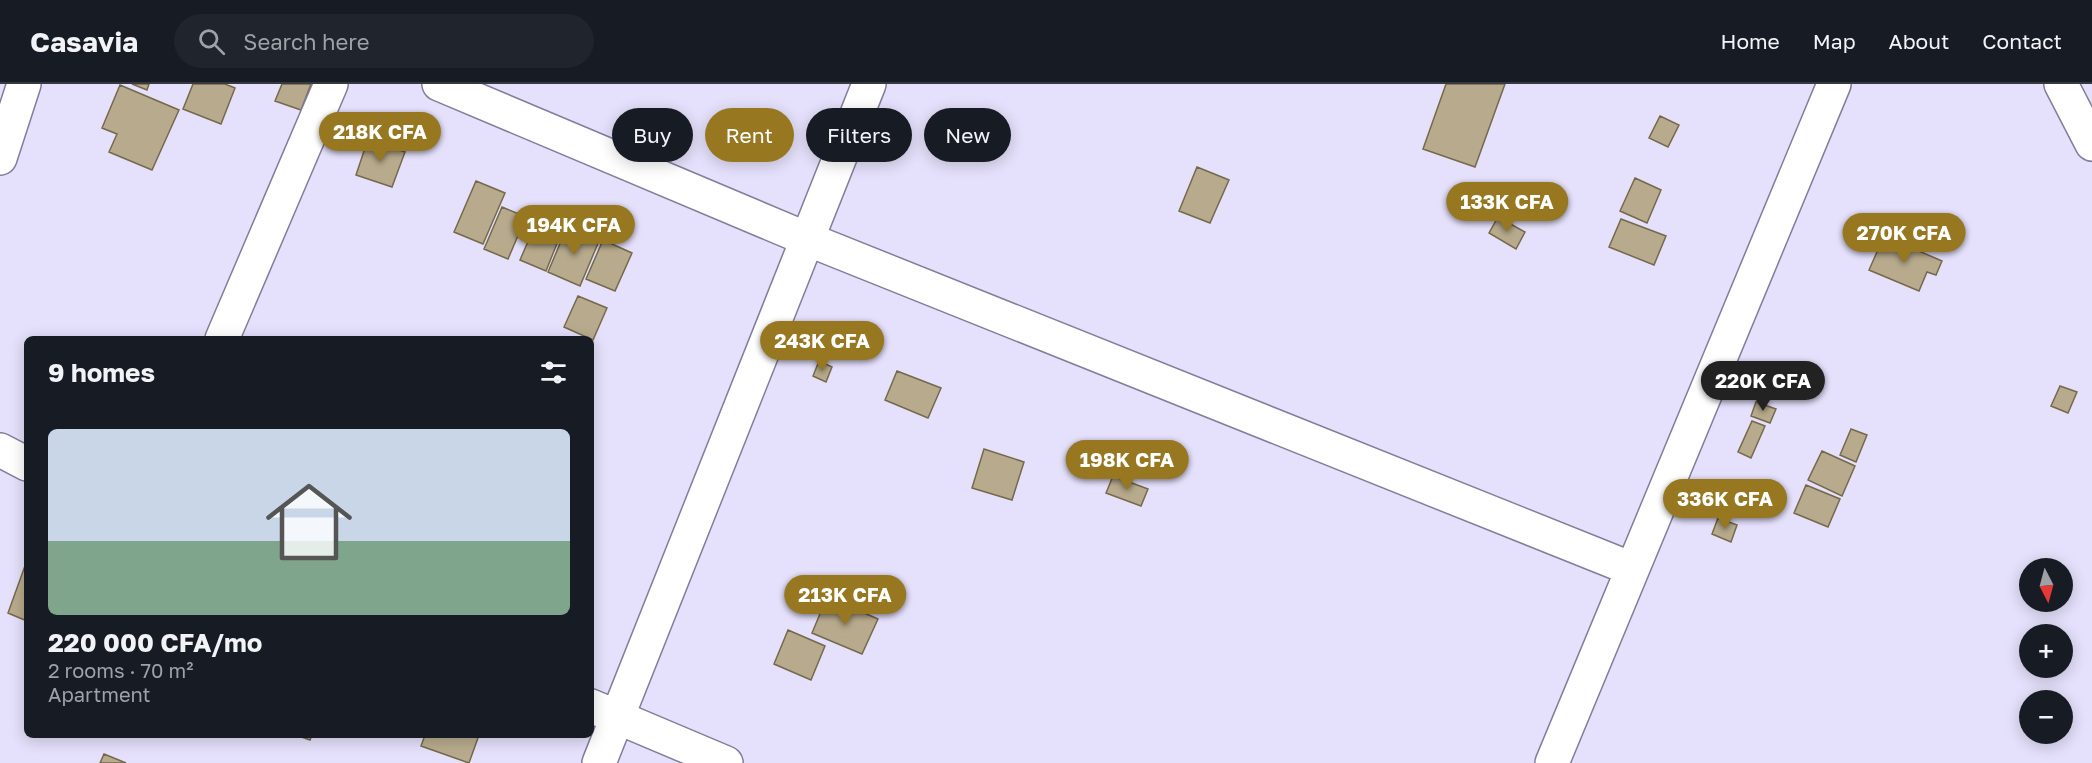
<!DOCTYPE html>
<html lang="en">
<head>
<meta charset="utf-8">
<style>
	:root { --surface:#171b24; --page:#20242c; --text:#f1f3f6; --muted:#9ea1a6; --line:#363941; --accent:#977821 }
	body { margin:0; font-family:"Golos Text",sans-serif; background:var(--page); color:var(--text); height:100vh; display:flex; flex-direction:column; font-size:22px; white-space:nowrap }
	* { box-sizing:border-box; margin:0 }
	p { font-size:20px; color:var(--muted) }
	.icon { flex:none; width:33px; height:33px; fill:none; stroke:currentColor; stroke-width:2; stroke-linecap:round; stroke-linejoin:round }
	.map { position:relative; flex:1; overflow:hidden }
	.details { position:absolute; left:24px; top:252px; width:570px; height:402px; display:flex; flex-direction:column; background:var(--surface); border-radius:9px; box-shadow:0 3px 15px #0003 }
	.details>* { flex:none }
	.banner { position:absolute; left:612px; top:24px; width:570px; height:54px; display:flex; gap:12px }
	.needle { width:39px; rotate:174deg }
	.controls { position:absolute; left:2019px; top:474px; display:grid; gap:12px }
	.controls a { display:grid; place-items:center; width:54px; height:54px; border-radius:50%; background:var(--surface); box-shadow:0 3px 15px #0003; font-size:30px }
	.price { position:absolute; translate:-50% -51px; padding:0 14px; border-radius:21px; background:var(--accent); color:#fff; font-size:20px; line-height:39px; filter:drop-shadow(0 2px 3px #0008) }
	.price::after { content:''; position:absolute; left:50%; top:36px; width:18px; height:14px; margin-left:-9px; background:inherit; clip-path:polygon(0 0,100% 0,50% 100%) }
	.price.on { background:#222; color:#fff }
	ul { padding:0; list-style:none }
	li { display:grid; align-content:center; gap:12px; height:318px; padding:0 24px }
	li span { display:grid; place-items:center; height:186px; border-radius:9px; color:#555 }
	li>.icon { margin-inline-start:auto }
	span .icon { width:108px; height:108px; fill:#fffc; stroke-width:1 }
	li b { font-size:26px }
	h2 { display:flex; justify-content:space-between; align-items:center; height:72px; padding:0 24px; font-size:26px }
	.pill { padding:0 21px; border-radius:27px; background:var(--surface); box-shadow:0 3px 15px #0003; font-size:21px; line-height:54px }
	.pill.on { background:var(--accent); color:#fff }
	header { display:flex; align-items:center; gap:36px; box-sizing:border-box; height:84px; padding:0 30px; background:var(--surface); border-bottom:2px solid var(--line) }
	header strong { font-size:28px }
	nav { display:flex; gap:33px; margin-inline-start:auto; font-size:21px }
	.search { width:420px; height:54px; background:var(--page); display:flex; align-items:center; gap:15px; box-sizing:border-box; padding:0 21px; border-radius:33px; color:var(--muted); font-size:22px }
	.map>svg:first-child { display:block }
	.building { fill:#b8ab8d; stroke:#75694c; stroke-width:1.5 }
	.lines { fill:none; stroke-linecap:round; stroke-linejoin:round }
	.street-casing { stroke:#837d9b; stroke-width:36 }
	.street { stroke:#fff; stroke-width:33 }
</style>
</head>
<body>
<header>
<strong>Casavia</strong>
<div class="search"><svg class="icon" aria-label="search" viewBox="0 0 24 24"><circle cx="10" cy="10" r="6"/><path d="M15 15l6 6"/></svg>Search here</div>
<nav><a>Home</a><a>Map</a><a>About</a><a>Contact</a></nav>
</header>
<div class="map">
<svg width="2092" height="679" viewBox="0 0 2092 679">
	<rect width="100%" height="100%" fill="#e5e0fb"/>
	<!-- building -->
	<path class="building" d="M132,0h17l-2,6z
		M193,0h32l10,4 -14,36 -38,-15z
		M282,0h29l-10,26 -26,-9z
		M1446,0h59l-30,83 -52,-18z
		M120,1l59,25 -27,60 -43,-18 8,-18 -15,-6z
		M1660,32l19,9 -11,22 -19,-9z
		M368,55l37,13 -13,35 -36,-12z
		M1197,83l32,13 -19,43 -31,-12z
		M1635,94l26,12 -14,33 -27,-12z
		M476,97l29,12 -22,51 -29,-12z
		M502,123l24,10 -18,42 -24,-10z
		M540,126l26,12 -7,16 -26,-11z
		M1498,133l27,15 -9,17 -27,-16z
		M1621,135l45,17 -12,29 -45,-18z
		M567,143l32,14 -19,45 -32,-14z
		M533,146l25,11 -12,30 -26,-11z
		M1884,152l58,25 -6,14 -9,-3 -8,19 -50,-21z
		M603,156l29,13 -17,38 -29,-12z
		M578,212l29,12 -14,32 -29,-13z
		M819,277l13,6 -6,15 -13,-6z
		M897,287l44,17 -13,30 -43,-18z
		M2060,302l17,6 -9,21 -17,-7z
		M1756,318l20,7 -6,14 -19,-7z
		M1752,337l13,5 -14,32 -13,-6z
		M1851,345l16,6 -11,27 -16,-7z
		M984,365l40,13 -12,38 -40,-12z
		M1822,367l33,15 -13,30 -34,-16z
		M1113,392l35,13 -7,17 -35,-13z
		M1806,401l34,14 -12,28 -34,-14z
		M1718,434l19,7 -6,17 -19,-8z
		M26,479h1v58l-19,-8z
		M827,513l51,22 -16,35 -50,-21z
		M788,546l37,16 -14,34 -37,-16z
		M296,651h16l-2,5z
		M425,651h54l-10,28 -48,-17z
		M104,670l22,9h-26z"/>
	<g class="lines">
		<defs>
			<path id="street" d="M439,0l368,155 825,330
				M2061,0l31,60
				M0,74l24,-74
				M222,255l109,-255
				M0,366l27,14
				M591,622l135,57
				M599,679l270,-679
				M1552,679l282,-679"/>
		</defs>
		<!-- street casing -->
		<use href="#street" class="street-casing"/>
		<!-- street -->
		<use href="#street" class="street"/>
	</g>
</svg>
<div class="controls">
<a><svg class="needle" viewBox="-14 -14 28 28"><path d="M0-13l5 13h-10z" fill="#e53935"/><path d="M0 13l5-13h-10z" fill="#9ea1a6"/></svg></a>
<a>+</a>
<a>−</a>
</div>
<b class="price" style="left:380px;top:79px">218K CFA</b>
<b class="price" style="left:1507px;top:149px">133K CFA</b>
<b class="price" style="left:574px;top:172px">194K CFA</b>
<b class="price" style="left:1904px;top:180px">270K CFA</b>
<b class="price" style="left:822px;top:288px">243K CFA</b>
<b class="price on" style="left:1763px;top:328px">220K CFA</b>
<b class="price" style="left:1127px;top:407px">198K CFA</b>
<b class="price" style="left:1725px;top:446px">336K CFA</b>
<b class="price" style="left:845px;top:542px">213K CFA</b>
<div class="banner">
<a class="pill">Buy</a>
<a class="pill on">Rent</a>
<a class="pill">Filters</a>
<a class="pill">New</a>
</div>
<section class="details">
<h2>9 homes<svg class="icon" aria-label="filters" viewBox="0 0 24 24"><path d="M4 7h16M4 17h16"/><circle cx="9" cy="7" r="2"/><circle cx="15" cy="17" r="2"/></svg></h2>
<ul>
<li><span style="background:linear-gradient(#c9d6e8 60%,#7fa58c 0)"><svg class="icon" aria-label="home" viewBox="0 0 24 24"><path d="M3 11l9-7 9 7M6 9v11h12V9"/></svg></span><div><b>220 000 CFA/mo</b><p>2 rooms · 70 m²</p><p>Apartment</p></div></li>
</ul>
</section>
</div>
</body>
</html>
